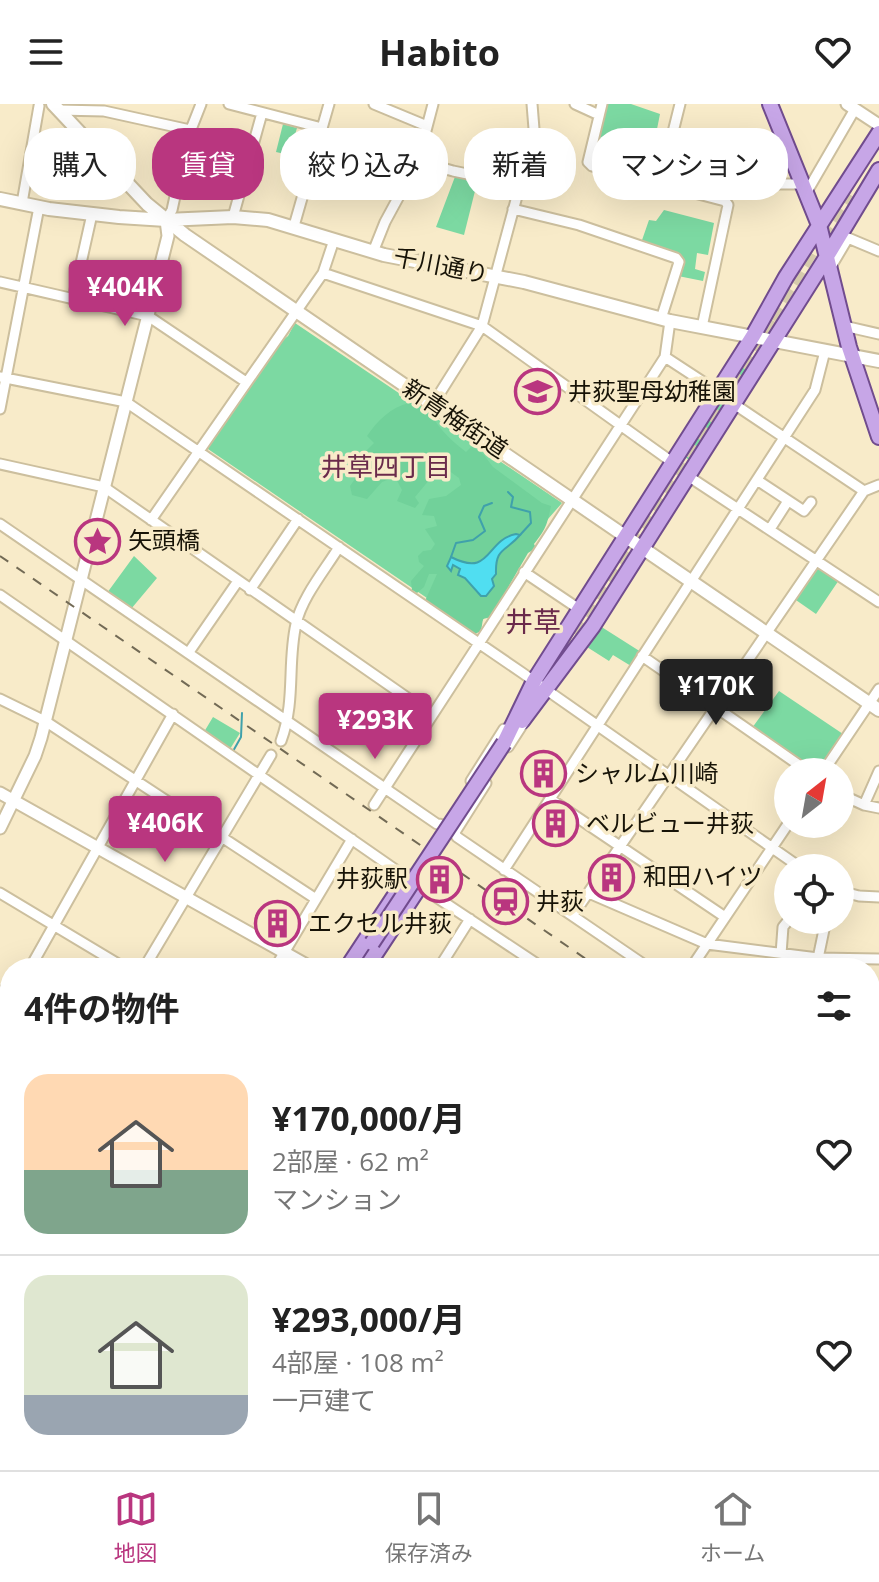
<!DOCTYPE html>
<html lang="ja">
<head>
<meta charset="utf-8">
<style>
	:root { --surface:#fff; --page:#f6f6f6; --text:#222; --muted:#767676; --line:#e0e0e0; --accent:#b9367f }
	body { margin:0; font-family:"Open Sans","Noto Sans JP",sans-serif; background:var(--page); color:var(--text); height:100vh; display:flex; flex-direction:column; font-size:30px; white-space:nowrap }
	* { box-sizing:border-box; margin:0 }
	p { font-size:26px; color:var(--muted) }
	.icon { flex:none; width:44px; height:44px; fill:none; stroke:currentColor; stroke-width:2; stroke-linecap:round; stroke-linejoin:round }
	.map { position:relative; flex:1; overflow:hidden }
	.drawer { position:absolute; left:0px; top:854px; width:880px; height:512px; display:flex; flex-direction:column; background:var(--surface); border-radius:32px 32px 0 0; box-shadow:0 8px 32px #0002 }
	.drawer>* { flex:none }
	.hud { position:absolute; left:24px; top:24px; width:832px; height:72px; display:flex; gap:16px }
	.needle { width:52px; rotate:31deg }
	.fabs { position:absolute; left:774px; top:654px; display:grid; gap:16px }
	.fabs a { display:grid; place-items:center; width:80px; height:80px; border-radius:50%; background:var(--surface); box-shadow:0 8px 32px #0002; font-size:40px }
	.price { position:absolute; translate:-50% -68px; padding:0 18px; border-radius:8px; background:var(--accent); color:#fff; font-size:26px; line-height:52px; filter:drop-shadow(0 2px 4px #0008) }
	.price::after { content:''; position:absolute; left:50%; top:48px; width:24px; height:18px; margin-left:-12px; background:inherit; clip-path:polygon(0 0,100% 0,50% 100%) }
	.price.active { background:#222; color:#fff }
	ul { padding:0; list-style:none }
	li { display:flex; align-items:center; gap:24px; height:200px; padding:0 24px }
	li+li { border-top:2px solid var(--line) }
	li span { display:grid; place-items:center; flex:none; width:224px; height:160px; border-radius:24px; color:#555 }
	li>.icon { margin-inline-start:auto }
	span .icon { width:96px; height:96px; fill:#fffc; stroke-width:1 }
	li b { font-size:34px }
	h2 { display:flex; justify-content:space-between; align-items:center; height:96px; padding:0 24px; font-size:34px }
	.tag { padding:0 28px; border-radius:32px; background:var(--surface); box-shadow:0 8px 32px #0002; font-size:28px; line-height:72px }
	.tag.active { background:var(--accent); color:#fff }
	header { display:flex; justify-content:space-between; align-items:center; height:104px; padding:0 24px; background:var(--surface); font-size:36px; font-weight:700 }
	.dock { display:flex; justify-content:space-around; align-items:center; height:112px; border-top:2px solid var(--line); background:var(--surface); font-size:22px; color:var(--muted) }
	.dock a { display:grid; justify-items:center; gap:4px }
	.dock .active { color:var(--accent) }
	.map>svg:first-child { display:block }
	.green { fill:#7cd9a2 }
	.forest { fill:#71d19a }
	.water { fill:#50def1; stroke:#3fa1ab; stroke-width:2 }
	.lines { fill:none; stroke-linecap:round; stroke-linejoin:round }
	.stream { stroke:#3fa1ab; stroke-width:2 }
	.primary-tunnel { stroke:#d6cbac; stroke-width:14; stroke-dasharray:14 7; stroke-linecap:butt }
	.minor-casing { stroke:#ccbf9e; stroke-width:13 }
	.tertiary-casing { stroke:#ccbf9e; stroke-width:15 }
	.secondary-casing { stroke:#ccbf9e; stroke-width:16 }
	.primary-casing { stroke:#714c8e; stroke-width:18 }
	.minor { stroke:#fff; stroke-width:9 }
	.tertiary { stroke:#fff; stroke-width:11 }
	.secondary { stroke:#fff; stroke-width:12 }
	.primary { stroke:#c7a6e7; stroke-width:14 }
	.rail { stroke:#726a55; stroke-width:2; stroke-dasharray:10 10; stroke-linecap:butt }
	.primary-bridge-casing { stroke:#714c8e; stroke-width:18; stroke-linecap:butt }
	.primary-bridge { stroke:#c7a6e7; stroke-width:14 }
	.labels { text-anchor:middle; stroke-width:7; stroke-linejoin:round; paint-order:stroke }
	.street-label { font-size:24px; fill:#171307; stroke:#f8ebc9 }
	.poi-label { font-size:24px; fill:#171307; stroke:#f8ebc9; text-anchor:start }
	.neighbourhood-label { font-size:26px; fill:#6a2a4b; stroke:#f8ebc9 }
	.quarter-label { font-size:28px; fill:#6a2a4b; stroke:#f8ebc9 }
</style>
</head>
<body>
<header><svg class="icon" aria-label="menu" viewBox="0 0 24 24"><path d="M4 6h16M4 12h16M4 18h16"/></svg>Habito<svg class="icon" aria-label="heart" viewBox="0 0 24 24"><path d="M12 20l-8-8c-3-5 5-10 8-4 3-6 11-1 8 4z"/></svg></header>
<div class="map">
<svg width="879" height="1366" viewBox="0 0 879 1366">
	<rect width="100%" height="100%" fill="#f8ebc9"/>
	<!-- green -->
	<path class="green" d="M605,0h26l29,10 -3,15 12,4 -18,43 -57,-17z
		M283,20l14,4 -8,27 -13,-3z
		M456,70l22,5 -14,56 -28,-8z
		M664,106l50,13 -6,32 -11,-2 -2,16 10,3 -2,9 -25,-5 3,-16 -40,-17 8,-23 7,1z
		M295,219l267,180 -14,16 -69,107 -5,4 -269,-183 73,-103 10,-8z
		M737,264l5,-1 5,3 -53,93 -14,-9z
		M134,452l23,22 -26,31 -24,-16z
		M815,462l24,14 -23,34 -23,-16z
		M600,522l41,26 -10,14 -18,-11 -4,6 -22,-14z
		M779,587l64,43 -25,38h-3l-63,-44z
		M213,613l27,16 -10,16 -26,-17z"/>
	<!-- forest -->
	<path class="forest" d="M409,299l18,3c9,20 21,32 39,46l6,-6 12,9 9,12 49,36 9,3c-4,19 -5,23 -17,38l2,4 -8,5 -37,64 -8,2 -2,12 -6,3 -20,-8 -7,-10h-6l-17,-15 12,-27h-8l-5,13 -7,6 -5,-3 -1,-9 13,-15 -5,-4 -1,-6 5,-5 8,-1 4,-6 -10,-15 12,-3 -3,-10 -12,-1 7,-16 17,-3 15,-11 -2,-7 -18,-13 -5,1 -1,7 -20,24 4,6 -4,5 -18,-7 5,-11 -7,-13 -13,5 -15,17 -15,-4 -2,-9 19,-27 -3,-8 8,-8 -7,-7c10,-15 24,-29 42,-33z"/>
	<!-- water -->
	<path class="water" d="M516,430l4,1c-14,17 -25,12 -24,39l-4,5 2,7 -8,10h-5l-16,-18 -7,-3 2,-6 -7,-4 -2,6 -4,-5 4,-9c41,21 34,-17 65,-23z"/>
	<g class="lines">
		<!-- stream -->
		<path class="stream" d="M508,388l5,5 -2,10 19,5 1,11 -11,12
			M451,453l5,-14 17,-3 12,-9 -6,-14 5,-11 8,-3
			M232,649l9,-16 1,-24"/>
		<!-- primary-tunnel -->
		<path class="primary-tunnel" d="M826,137l29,-43
			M770,214l56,-91
			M553,566l160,-247 68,-110"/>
		<defs>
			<path id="minor" d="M229,0l93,24
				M374,0l53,22
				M575,0l24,11
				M602,0l-14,58 4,4 133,35 3,4 -26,122
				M58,6l46,1 86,19
				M418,57l35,10 67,14
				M756,77l11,3h33
				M655,79l17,-47 8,-32
				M805,91l50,-86
				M22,99l17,-97
				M513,105l66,16 97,33 3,4 -18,57
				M233,113l29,-104
				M166,116l6,-10 16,-73 13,-33
				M294,122l35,-122
				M373,148l12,-30 33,-61 15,-57
				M829,166l19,-32 31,13
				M323,169l159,53 190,136
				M0,178l148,34 98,66
				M73,195l19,-85
				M844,222l35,8
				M665,253l52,34
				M0,273l126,25 395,270 280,196
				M433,300l49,-78 38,-141 11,-26 3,-30 -2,-25
				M734,300l130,87
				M0,305l39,-202
				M0,360l104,23 328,228
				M688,372l191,126
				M757,376l47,31 7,-9
				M151,416l172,-247 11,-33
				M0,420l437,300c8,0 16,5 20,13l192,131
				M770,425l18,-28
				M524,468l55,37
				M250,486l48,-71
				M0,491l403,280 140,93
				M189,548l49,-71
				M642,552l167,116
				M0,595l45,22 271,178
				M281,637c15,-41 6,-77 15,-117 6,-27 29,-54 43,-77
				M508,643l18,-28
				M823,668l56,-83
				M471,677l33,-52
				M840,690l24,11 15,3
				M550,695l175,118
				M374,701l291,-448 5,-36
				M864,701l15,-34
				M455,728l31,-49
				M504,766l311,-480 10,-39
				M840,787l19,5 20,1
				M0,789l125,75
				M589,789l118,51 111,14 61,1
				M573,811l291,-424 15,-6
				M781,850l2,-27 4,-5
				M30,864l143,-254
				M144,864l127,-213
				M275,864l77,-129
				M439,864l31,-49
				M691,864l97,-144
				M816,864l10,-48
				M0,887l10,6
				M0,917l10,-17
				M870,977l9,-13
				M0,999l8,-13
				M870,1017l9,6
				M870,1089l9,6
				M0,1106l10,-16
				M870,1170l9,-14
				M0,1184l10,7
				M870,1256l9,-14
				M0,1290l10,-15
				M303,1356l16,10
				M423,1356l16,10
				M686,1356l16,10
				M130,1366l7,-10
				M216,1366l6,-10
				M356,1366l6,-10
				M506,1366l7,-10
				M606,1366l7,-10
				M738,1366l7,-10"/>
			<path id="tertiary" d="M847,0l32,21
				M0,689l312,175
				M0,724l35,-72 6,-18 127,-502 -2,-16
				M870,1234l9,6
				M870,1353l9,-14"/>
			<path id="secondary" d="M53,0l94,100 38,31 694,475
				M0,95l49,10 70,8 47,3 67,-3 35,3 116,35 140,27 146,39 209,40
				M0,1278l10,6
				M139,1356l19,10"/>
			<path id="primary" d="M770,0l49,121 30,122 30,90
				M522,617l71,-95 233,-368 53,-88
				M504,639l30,-62 219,-345 33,-59 93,-144
				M347,864l60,-91
				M366,864l54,-82
				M24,1366l5,-10
				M50,1366l5,-10"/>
		</defs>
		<!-- minor casing -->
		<use href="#minor" class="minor-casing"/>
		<!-- tertiary casing -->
		<use href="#tertiary" class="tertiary-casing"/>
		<!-- secondary casing -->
		<use href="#secondary" class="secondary-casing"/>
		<!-- primary casing -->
		<use href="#primary" class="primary-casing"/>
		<!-- minor -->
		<use href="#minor" class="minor"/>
		<!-- tertiary -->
		<use href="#tertiary" class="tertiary"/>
		<!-- secondary -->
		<use href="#secondary" class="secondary"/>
		<!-- primary -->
		<use href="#primary" class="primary"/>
		<!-- rail -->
		<path class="rail" d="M0,452l599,412
			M870,1050l9,7"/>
		<defs>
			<path id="primary-bridge" d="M372,839l132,-200"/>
		</defs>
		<!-- primary-bridge casing -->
		<use href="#primary-bridge" class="primary-bridge-casing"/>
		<!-- primary-bridge -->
		<use href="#primary-bridge" class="primary-bridge"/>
	</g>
	<!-- icons -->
	<defs>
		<symbol id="school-ring" viewBox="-11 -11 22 22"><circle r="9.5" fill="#f8ebc9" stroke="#b9367f" stroke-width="1.5"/><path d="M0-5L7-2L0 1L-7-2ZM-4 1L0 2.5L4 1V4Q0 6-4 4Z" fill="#b9367f"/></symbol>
		<symbol id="sight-ring" viewBox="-11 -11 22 22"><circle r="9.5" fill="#f8ebc9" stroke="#b9367f" stroke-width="1.5"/><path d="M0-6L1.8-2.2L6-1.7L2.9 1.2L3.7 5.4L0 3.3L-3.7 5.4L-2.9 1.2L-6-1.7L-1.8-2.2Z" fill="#b9367f"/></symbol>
		<symbol id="building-ring" viewBox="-11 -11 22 22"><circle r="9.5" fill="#f8ebc9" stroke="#b9367f" stroke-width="1.5"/><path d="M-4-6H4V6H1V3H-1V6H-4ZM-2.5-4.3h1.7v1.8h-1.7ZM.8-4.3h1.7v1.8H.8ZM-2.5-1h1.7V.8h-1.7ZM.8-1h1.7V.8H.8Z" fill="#b9367f"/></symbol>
		<symbol id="station-ring" viewBox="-11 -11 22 22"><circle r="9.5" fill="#f8ebc9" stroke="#b9367f" stroke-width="1.5"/><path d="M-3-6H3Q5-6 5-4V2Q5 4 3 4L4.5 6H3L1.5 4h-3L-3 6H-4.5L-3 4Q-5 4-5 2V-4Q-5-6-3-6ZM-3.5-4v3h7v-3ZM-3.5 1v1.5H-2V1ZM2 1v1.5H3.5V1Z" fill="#b9367f"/></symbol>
	</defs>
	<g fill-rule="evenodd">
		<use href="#school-ring" x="512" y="262" width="51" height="51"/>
		<use href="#sight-ring" x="72" y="412" width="51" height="51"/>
		<use href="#building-ring" x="518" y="644" width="51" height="51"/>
		<use href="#building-ring" x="530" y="694" width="51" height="51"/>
		<use href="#building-ring" x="586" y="748" width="51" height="51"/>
		<use href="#building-ring" x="414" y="750" width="51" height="51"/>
		<use href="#station-ring" x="480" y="772" width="51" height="51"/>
		<use href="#building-ring" x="252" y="794" width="51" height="51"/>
	</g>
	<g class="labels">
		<!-- street labels -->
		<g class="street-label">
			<text transform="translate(441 162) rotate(11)" y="8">千川通り</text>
			<text transform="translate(455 315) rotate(34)" y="8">新青梅街道</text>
		</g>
		<!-- poi labels -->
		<g class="poi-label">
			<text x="568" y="296">井荻聖母幼稚園</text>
			<text x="128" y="445">矢頭橋</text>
			<text x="575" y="678">シャルム川崎</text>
			<text x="586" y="728">ベルビュー井荻</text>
			<text x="643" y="781">和田ハイツ</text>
			<text x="408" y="783" text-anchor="end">井荻駅</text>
			<text x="536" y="806">井荻</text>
			<text x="308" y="828">エクセル井荻</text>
		</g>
		<!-- neighbourhood labels -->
		<g class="neighbourhood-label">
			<text x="386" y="372">井草四丁目</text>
		</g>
		<!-- quarter labels -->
		<g class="quarter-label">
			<text x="533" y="528">井草</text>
		</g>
	</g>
</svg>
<div class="fabs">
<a><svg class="needle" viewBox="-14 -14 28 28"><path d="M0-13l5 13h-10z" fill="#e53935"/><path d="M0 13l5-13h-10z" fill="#767676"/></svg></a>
<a><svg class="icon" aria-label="locate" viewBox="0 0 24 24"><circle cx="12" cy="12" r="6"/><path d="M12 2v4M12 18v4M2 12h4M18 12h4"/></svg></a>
</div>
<b class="price" style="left:125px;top:224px">¥404K</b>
<b class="price active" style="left:716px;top:623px">¥170K</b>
<b class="price" style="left:375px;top:657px">¥293K</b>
<b class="price" style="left:165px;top:760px">¥406K</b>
<div class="hud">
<a class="tag">購入</a>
<a class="tag active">賃貸</a>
<a class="tag">絞り込み</a>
<a class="tag">新着</a>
<a class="tag">マンション</a>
</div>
<section class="drawer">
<h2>4件の物件<svg class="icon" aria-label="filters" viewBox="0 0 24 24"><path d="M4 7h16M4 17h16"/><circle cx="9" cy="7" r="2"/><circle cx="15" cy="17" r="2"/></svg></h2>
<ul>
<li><span style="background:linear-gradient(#ffd9b3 60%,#7fa58c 0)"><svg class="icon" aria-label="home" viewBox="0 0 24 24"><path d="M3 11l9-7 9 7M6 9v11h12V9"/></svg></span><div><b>¥170,000/月</b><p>2部屋 · 62 m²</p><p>マンション</p></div><svg class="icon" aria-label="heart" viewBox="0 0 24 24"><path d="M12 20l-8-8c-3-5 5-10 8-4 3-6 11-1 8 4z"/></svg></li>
<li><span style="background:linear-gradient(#dfe7d0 75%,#9aa5b1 0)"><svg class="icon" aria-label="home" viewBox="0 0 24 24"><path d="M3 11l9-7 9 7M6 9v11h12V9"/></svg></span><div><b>¥293,000/月</b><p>4部屋 · 108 m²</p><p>一戸建て</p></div><svg class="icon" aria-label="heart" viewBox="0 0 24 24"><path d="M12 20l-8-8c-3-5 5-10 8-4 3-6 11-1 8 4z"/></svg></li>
</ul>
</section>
</div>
<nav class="dock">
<a class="active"><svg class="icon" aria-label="map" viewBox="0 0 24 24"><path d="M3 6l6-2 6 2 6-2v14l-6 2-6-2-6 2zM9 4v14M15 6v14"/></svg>地図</a>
<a><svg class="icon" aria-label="saved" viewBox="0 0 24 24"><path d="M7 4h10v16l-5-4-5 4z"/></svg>保存済み</a>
<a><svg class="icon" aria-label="home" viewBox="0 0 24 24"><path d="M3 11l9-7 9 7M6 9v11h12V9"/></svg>ホーム</a>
</nav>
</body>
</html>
